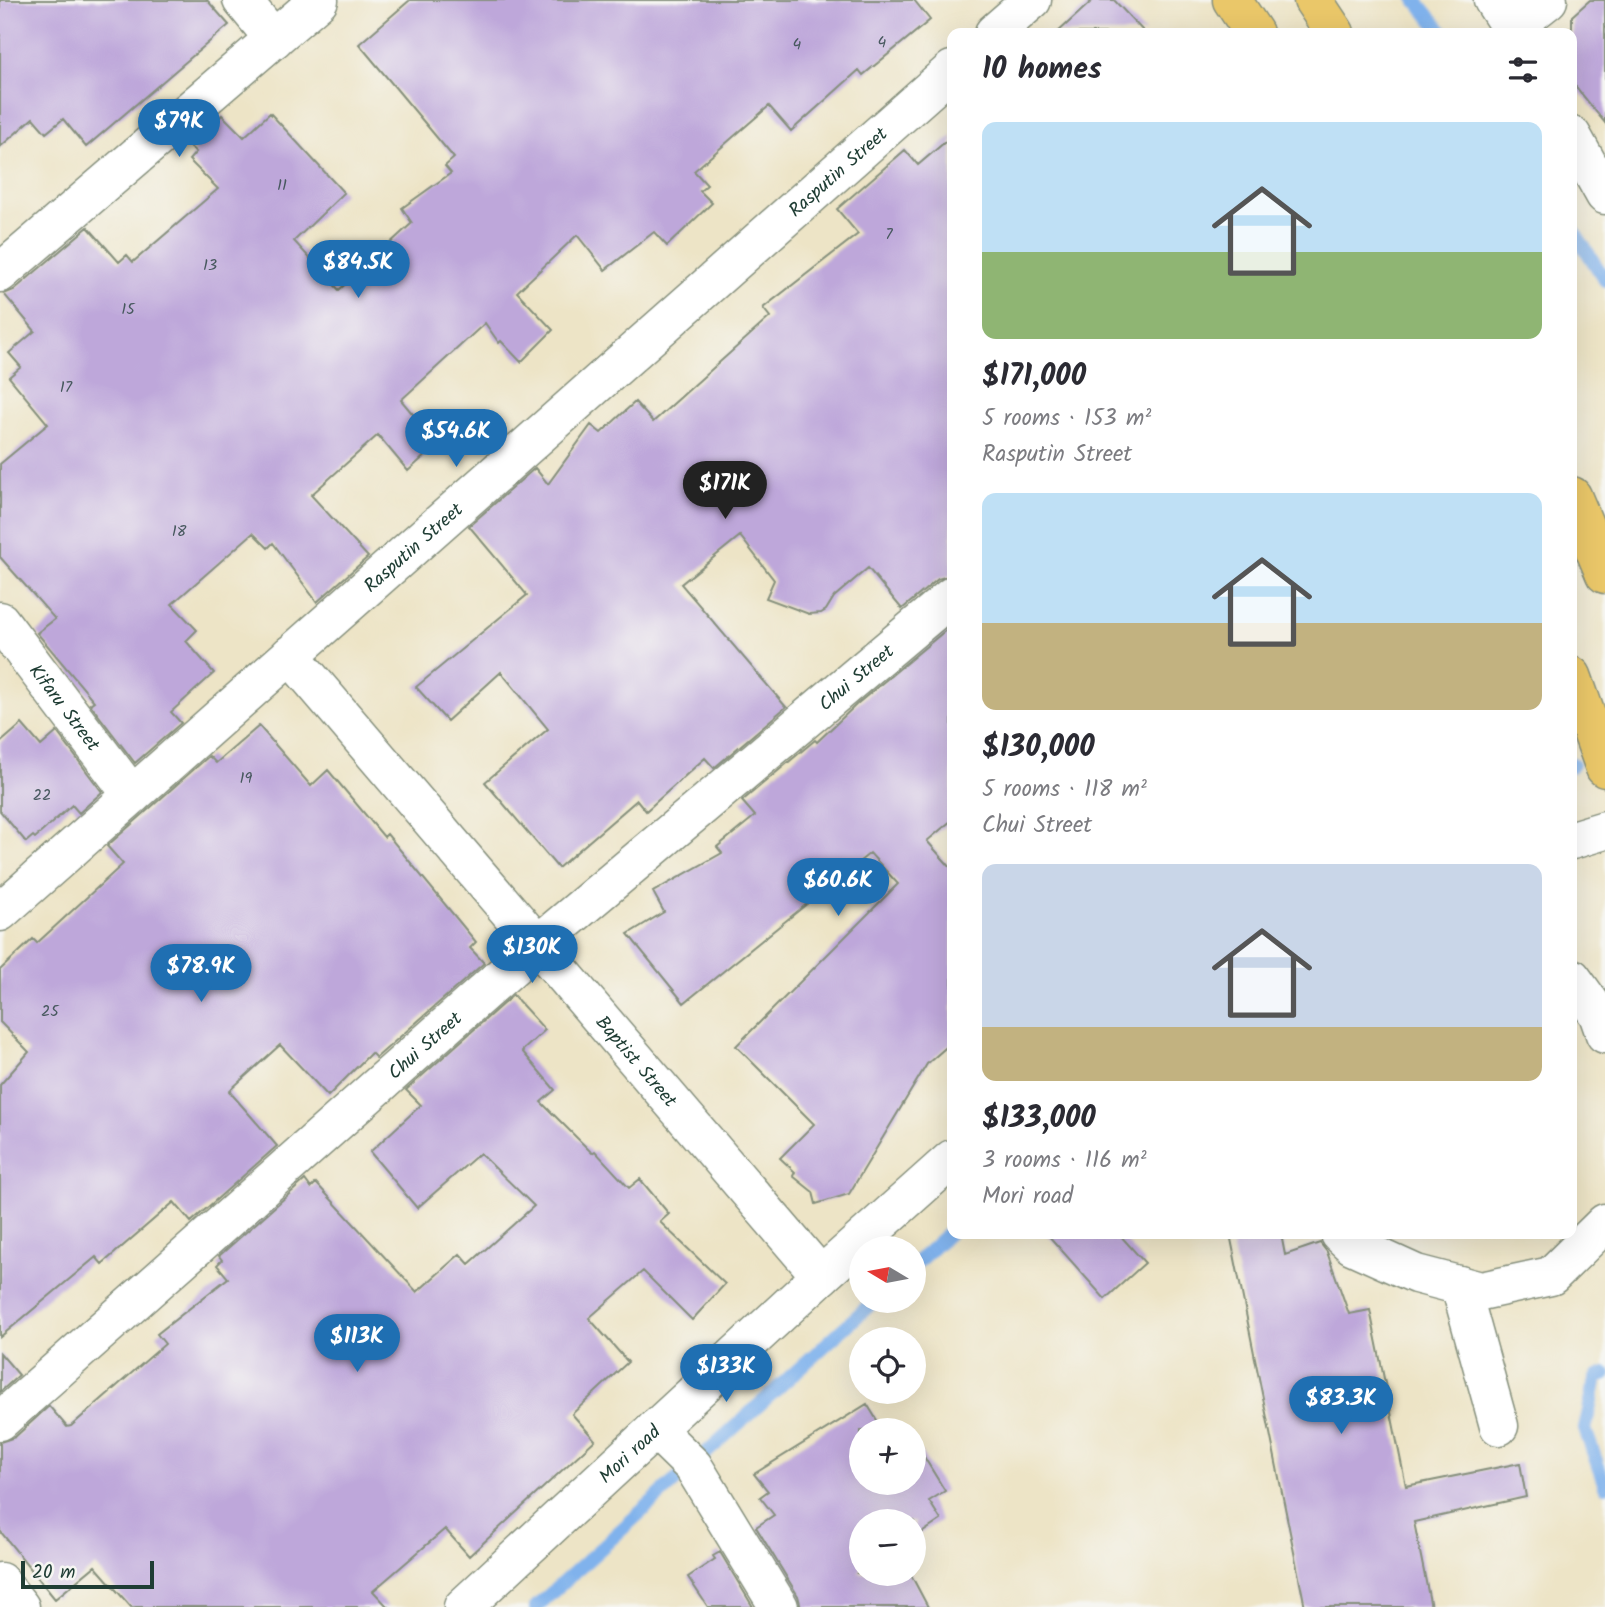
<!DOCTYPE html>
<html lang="en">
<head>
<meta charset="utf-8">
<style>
	:root { --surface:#fff; --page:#f2f2f3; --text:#2b2b33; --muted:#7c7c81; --accent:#1f6fb2 }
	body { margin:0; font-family:Kalam,sans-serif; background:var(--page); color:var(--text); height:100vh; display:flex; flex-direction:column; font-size:26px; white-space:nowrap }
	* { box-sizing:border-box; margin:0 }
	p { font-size:23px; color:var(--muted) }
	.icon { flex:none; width:38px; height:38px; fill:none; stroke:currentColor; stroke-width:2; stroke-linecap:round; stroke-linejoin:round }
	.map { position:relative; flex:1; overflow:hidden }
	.sheet { position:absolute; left:947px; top:28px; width:630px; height:1211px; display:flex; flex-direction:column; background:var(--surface); border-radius:14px; box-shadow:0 7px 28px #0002 }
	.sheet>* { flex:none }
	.needle { width:46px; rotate:280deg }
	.controls { position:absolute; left:849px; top:1236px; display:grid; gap:14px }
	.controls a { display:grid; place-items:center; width:77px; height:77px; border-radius:50%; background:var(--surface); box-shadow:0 7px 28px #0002; font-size:35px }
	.scale { position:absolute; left:21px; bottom:18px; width:133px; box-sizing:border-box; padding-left:7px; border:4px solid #1f3d34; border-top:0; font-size:19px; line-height:24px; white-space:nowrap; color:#1f3d34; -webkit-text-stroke:5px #f6f6f2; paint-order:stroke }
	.price { position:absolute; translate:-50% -60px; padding:0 16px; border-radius:24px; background:var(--accent); color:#fff; font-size:23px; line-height:46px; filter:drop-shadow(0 2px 4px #0008) }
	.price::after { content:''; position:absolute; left:50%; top:42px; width:21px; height:16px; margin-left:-10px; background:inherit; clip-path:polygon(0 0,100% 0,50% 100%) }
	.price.current { background:#222; color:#fff }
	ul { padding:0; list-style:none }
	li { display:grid; align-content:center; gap:14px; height:371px; padding:0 35px }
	li span { display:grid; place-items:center; height:217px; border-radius:14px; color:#555 }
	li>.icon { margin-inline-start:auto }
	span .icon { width:126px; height:126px; fill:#fffc; stroke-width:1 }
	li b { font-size:30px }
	h2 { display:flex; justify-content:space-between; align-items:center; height:84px; padding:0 35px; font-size:30px }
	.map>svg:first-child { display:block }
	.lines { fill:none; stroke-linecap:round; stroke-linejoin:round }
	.stream { stroke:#80b2ec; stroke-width:14 }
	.building { fill:#bea7da }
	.minor-casing { stroke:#86907d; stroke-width:41 }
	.major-casing { stroke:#86907d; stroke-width:41 }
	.minor { stroke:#fff; stroke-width:38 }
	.major { stroke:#eac769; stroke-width:38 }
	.labels { text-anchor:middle; stroke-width:5; stroke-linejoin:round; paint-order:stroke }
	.number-label { font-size:16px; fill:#47585e }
	.street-label { font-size:19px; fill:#1f3d34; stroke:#f6f6f2 }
</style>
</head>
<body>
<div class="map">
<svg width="1605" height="1607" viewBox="0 0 1605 1607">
	<rect width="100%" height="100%" fill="#f6f6f2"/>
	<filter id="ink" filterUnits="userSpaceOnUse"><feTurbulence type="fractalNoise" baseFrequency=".0143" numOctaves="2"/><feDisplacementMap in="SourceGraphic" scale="14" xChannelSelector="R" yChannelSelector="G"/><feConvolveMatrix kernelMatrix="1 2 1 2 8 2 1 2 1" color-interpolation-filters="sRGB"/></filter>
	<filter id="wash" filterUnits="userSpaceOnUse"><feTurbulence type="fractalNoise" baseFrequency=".00686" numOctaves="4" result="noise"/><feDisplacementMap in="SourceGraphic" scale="28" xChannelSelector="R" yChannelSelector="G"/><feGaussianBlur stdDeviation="1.57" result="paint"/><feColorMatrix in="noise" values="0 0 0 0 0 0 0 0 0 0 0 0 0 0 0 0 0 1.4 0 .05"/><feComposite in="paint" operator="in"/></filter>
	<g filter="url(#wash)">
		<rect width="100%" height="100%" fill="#ede4c6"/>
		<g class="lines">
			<!-- stream -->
			<path class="stream" d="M1416,0l27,33
				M1572,228l33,52
				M1572,766l1,-2
				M914,1265l38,-35
				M1605,1374l-9,4 -11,51 20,57
				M536,1607l339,-307"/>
		</g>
		<g id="blocks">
			<!-- building -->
			<path class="building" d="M0,0h207l22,25 -143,122 -23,-28 -17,14 -13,-15 -33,29z
				M410,0h504l16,20 -67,55 -4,-5 -68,61 -22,-25 -75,65 13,14 -7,6 12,12 -45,43 -13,-14 -49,38 -28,-35 -60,57 36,38 -32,32 -20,-21 -2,2 -14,-20 -84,77 37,44 -30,27 -30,-36 -67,60 57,62 -51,45 -44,-59 -5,5 -15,-15 -81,71 25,26 -11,11 28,32 -43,39 10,11 -46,40 -45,-59 4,-3 -57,-68 18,-14 -55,-62v-93l48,-40 -39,-47 12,-10 -12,-14 26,-22 -31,-37 10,-4 74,-63 31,35 8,-7 6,7 85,-73 -29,-29 7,-8 -6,-5 32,-32 22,22 26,-24 74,80 -50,48 45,49 73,-67 -10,-15 49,-35 -6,-7 9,-8 -95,-114z
				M1093,0h21l31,33h-88z
				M1590,0h15v123l-33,-41v-66z
				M952,136v439l-14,4 -36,30 -34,-41 -34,29 -8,13 -5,3 -12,1 -43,-16 8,-18 -34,-44 -59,48 105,123 -72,61 -9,-10 -59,53 -9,-11 -79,68 -73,-86 63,-53 -47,-57 -54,49 -31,-34 111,-92 -58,-69 66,-58 13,16 43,-59 10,8 34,-31 18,20 117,-105 -7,-9 95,-74 -21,-25 68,-59 13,15z
				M952,625v195l-25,21 25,28v173l-25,22 -78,130 -33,10 -3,-12 -20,-16 2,-4 -15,-14 34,-34 -78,-78 162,-162 -28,-31 -186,150 -56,-69 36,-22 -11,-20 69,-39 -5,-6 38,-31 -13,-15 73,-61 2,2 40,-38z
				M22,724l19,22 16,-14 45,60 -23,21 -7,-8 -37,33 -2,-2 -7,6 -26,-31v-68z
				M259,726l52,60 17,-16 56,67 3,-3 89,108 -6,6 14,15 -108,95 -5,-5 -43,43 -48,-51 -51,46 48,55 -86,76 -17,-20 -72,62 -6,-7 -96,80v-252l29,-33 -29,-30v-52l33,-31 4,4 86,-79 -16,-18 102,-90 7,7z
				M513,995l32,35 -23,21 33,39 -14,12 51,51 3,-2 34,37 11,-9 29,35 -9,8 65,62 -33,36 -49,-49 -54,47 39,44 -56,52 23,26 -126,116 -24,-27 -72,62 15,16h-257l-36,-41 -40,33 -55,-68v-89l15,-5 34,-31 18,21 4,-1 94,-82 -8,-10 71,-56 -11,-13 5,-5 -3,-4 86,-76 6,8 5,-5 101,109 43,-38 9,10 65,-58 -54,-53 -63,55 -47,-56 51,-47 -15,-15z
				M1047,1234h72l26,29 -40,36z
				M1230,1234h51l4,21 35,-12 7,9 22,62 21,-4 36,176 114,-23 6,34 -112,25 17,85h-126z
				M0,1353l19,22 -19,17z
				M867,1404l16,26h-22v52h53v-25l7,-5 24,39 -16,10 12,19 -27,18v-17h-53v50l-3,2h52l18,34h-127l-3,-11 -42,-69 18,-12 -14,-18 8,-6 -14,-17z
				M720,1552l33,55h-45l-20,-30 27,-18 -2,-3z"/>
		</g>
	</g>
	<g filter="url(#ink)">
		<use href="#blocks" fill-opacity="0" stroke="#86907d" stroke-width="2"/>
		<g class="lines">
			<defs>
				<g id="minor">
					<path d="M242,0l32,39"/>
					<path d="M1493,0l21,33"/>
					<path d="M994,33l38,-33"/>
					<path d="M1506,33l42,-33"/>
					<path d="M1572,136l33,59"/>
					<path d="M0,273l319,-273"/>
					<path id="s1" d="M0,621l132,174"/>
					<path id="s2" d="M290,655l531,621"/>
					<path d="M1572,840l33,-10"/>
					<path id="s3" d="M0,912l952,-842"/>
					<path d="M1572,978l26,36 7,20"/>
					<path d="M1340,1234l12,11 64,29 65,17 70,-15 54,-53"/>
					<path d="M1460,1285l39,141"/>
					<path id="s4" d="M0,1421l537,-476 415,-349"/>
					<path d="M655,1429l38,37 86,141"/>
					<path d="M0,1582l20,25"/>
					<path id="s5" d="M463,1607l358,-331 131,-117"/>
				</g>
				<path id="major" d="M1232,0l22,33
					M1313,0l22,33
					M1572,496l33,78
					M1572,676l33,92"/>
			</defs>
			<!-- minor casing -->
			<use href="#minor" class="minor-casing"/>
			<!-- major casing -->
			<use href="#major" class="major-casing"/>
			<!-- minor -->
			<use href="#minor" class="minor"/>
			<!-- major -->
			<use href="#major" class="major"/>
		</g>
	</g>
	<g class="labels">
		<!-- number labels -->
		<g class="number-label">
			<text x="882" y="47">4</text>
			<text x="797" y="49">4</text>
			<text x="282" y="190">11</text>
			<text x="889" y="239">7</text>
			<text x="210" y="270">13</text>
			<text x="128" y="314">15</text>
			<text x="66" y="392">17</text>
			<text x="179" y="536">18</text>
			<text x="246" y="783">19</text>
			<text x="42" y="800">22</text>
			<text x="50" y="1016">25</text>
		</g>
		<!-- street labels -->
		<g class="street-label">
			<text dy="7" stroke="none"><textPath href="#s3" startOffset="1118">Rasputin Street</textPath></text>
			<text dy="7" stroke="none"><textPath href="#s3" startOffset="551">Rasputin Street</textPath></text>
			<text dy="7" stroke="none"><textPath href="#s4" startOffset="1134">Chui Street</textPath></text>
			<text dy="7" stroke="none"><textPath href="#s1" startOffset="108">Kifaru Street</textPath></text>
			<text dy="7" stroke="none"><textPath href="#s4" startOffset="567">Chui Street</textPath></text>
			<text dy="7" stroke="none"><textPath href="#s2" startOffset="534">Baptist Street</textPath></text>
			<text dy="7" stroke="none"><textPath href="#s5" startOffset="226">Mori road</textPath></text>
		</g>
	</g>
</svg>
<div class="controls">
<a><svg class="needle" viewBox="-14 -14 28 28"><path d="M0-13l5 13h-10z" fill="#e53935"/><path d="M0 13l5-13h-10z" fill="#7c7c81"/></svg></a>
<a><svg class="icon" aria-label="locate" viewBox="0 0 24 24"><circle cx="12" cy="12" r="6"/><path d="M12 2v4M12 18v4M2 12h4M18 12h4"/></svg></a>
<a>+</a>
<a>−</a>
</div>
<div class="scale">20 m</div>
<b class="price" style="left:179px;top:159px">$79K</b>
<b class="price" style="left:358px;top:300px">$84.5K</b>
<b class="price" style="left:456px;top:469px">$54.6K</b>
<b class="price current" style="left:725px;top:521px">$171K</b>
<b class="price" style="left:838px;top:918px">$60.6K</b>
<b class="price" style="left:532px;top:985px">$130K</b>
<b class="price" style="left:201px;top:1004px">$78.9K</b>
<b class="price" style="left:357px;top:1374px">$113K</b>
<b class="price" style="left:726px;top:1404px">$133K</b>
<b class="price" style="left:1341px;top:1436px">$83.3K</b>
<section class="sheet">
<h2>10 homes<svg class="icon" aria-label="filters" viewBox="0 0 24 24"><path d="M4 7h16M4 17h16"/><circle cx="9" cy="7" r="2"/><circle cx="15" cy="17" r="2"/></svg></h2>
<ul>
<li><span style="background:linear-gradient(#bfe0f5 60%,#8fb573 0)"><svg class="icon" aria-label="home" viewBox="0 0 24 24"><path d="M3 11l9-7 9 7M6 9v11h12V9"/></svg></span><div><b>$171,000</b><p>5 rooms · 153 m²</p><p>Rasputin Street</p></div></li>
<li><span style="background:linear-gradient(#bfe0f5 60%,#c2b280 0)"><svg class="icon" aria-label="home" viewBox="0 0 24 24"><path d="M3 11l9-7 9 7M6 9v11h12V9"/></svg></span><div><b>$130,000</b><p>5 rooms · 118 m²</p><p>Chui Street</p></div></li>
<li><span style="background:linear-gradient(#c9d6e8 75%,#c2b280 0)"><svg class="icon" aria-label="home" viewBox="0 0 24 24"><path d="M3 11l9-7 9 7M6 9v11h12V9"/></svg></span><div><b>$133,000</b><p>3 rooms · 116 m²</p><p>Mori road</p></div></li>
</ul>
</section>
</div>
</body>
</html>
